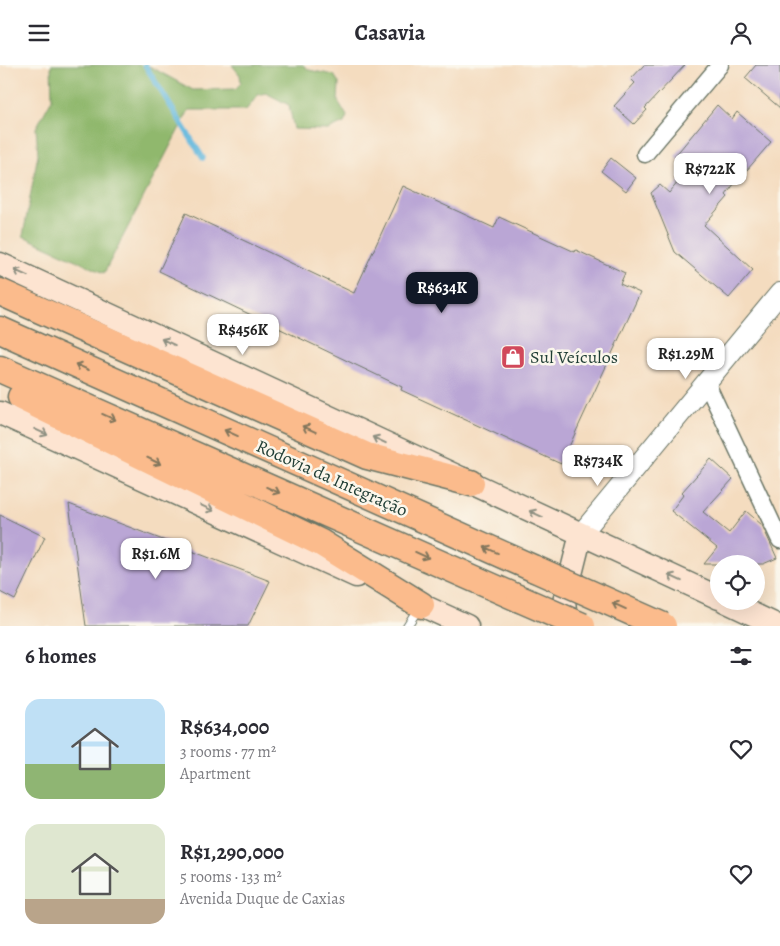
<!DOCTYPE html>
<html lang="en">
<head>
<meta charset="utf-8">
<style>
	:root { --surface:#fff; --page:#f7f7f7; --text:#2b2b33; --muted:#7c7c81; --accent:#111827 }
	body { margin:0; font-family:Alegreya,serif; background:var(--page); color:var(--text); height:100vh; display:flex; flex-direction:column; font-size:19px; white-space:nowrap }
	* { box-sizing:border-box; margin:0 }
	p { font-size:16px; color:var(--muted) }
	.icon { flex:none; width:28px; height:28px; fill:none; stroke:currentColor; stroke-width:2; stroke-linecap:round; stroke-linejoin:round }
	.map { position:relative; height:561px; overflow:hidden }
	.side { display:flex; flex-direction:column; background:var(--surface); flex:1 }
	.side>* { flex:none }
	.buttons { position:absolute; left:710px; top:490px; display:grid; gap:10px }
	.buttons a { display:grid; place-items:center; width:55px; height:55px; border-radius:50%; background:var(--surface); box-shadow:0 5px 20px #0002; font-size:25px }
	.price { position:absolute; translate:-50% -42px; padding:0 11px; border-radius:10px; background:#fff; color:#222; font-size:16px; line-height:32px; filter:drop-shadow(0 1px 2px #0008) }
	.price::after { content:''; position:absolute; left:50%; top:30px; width:15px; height:11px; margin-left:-8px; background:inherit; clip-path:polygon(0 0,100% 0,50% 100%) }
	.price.on { background:var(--accent); color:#fff }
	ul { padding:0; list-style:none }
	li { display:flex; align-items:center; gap:15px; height:125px; padding:0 25px }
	li span { display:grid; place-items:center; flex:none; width:140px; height:100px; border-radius:15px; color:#555 }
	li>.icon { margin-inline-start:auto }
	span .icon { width:60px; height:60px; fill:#fffc; stroke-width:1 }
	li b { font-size:21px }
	h2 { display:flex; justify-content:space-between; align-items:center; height:60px; padding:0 25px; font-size:21px }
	header { display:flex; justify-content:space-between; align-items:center; height:65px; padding:0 25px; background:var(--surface); font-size:22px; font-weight:700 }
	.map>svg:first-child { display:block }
	.forest { fill:#90b86d; stroke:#587a50 }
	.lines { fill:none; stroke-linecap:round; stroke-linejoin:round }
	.stream { stroke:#61b7dd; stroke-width:5.5 }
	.building { fill:#baa6d5 }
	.service-casing { stroke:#6a7565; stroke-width:10 }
	.minor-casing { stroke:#6a7565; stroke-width:19 }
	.tertiary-casing { stroke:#6a7565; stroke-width:22 }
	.secondary-casing { stroke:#6a7565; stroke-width:25 }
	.trunk-casing { stroke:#6a7565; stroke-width:29 }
	.service { stroke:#fff; stroke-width:8 }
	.minor { stroke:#fff; stroke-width:16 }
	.tertiary { stroke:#fff; stroke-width:20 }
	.secondary { stroke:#fde4d1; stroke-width:22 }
	.trunk { stroke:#fbbb8c; stroke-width:26 }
	.trunk-bridge-casing { stroke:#6a7565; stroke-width:29; stroke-linecap:butt }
	.trunk-bridge { stroke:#fbbb8c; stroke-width:26 }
	.oneway { stroke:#8e9082 }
	.oneway2 { stroke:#82765c }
	.labels { text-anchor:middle; stroke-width:5; stroke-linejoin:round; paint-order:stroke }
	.poi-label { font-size:18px; fill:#1f3d34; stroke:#fbf7ec; text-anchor:start }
	.street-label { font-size:18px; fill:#1f3d34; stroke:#fbf7ec }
</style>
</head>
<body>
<header><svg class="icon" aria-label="menu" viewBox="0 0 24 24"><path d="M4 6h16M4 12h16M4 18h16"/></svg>Casavia<svg class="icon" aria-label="person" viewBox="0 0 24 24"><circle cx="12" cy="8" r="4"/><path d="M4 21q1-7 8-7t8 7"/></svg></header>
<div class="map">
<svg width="780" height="561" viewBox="0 0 780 561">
	<rect width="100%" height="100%" fill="#fbf7ec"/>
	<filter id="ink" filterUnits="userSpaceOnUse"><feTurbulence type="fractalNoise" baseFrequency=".02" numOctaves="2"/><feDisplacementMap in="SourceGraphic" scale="10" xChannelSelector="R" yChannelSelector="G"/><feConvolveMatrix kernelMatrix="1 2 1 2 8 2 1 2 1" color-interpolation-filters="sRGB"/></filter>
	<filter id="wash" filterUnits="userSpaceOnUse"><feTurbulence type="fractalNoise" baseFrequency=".0096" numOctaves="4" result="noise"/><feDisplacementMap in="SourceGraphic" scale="20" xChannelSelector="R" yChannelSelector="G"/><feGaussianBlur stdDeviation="1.12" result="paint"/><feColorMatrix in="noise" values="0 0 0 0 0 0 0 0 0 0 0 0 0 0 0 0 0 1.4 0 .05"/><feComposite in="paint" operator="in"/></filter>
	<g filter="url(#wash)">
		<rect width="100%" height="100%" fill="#f4dcbf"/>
		<!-- forest -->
		<path class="forest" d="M51,0h96l46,25 42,-1 6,-6 -1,-8 -8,-10h71l6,5 25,5 5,8 -1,18 9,15 -3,7 -16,7 -34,-1 -5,-24 -23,-12 -8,2 -12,15h-57l-85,163 -81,-37 15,-82 -2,-26 16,-29z"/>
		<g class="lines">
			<!-- stream -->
			<path class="stream" d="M145,0l58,93"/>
		</g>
		<g id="blocks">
			<!-- building -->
			<path class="building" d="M644,0h41l-40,43 2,2 -13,14 -20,-18 21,-23 -4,-4z
				M756,0h24v43l-35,-30z
				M717,40l15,14 5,-7 34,30 -24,28 -2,-1 -19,26 2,2 -24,28 49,45 -24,28 -54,-46 -24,-59 9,-8 9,8 19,-23 -13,-14z
				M611,93l25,20 -10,13 -25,-20z
				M403,121l91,42 5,-11 76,35 1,-2 49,23 -5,11 20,9 -79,171 -160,-74 1,-3 -243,-116 27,-58 168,80z
				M711,394l22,20 -30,33 26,21 17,-22 16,14 15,33 -14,6h-59l13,-16 -46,-37 13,-17 -2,-2z
				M69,439l201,77 -22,45h-162z
				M0,450l45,22 -30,63 -15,-8z"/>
		</g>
	</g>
	<g filter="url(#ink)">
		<use href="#blocks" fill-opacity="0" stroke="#6a7565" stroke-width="1"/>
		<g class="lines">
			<defs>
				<path id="service" d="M407,561l11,-17"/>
				<path id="minor" d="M645,89l75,-89
					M706,317l74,158"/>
				<path id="tertiary" d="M581,469l199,-241"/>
				<path id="secondary" d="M0,199l719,334
					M0,348l356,163
					M406,533l61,28
					M725,536l53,25
					M567,561l-3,-24 17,-68"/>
				<path id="trunk" d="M0,227l367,164 104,27
					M0,265l535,239
					M0,304l520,230
					M21,332l300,146 100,62"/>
			</defs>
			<!-- service casing -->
			<use href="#service" class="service-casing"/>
			<!-- minor casing -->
			<use href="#minor" class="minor-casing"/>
			<!-- tertiary casing -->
			<use href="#tertiary" class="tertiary-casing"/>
			<!-- secondary casing -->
			<use href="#secondary" class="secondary-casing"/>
			<!-- trunk casing -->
			<use href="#trunk" class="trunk-casing"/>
			<!-- service -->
			<use href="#service" class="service"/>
			<!-- minor -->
			<use href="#minor" class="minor"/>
			<!-- tertiary -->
			<use href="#tertiary" class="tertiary"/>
			<!-- secondary -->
			<use href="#secondary" class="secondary"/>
			<!-- trunk -->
			<use href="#trunk" class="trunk"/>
			<defs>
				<path id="trunk-bridge" d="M535,504l128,57
					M520,534l62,27"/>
			</defs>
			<!-- trunk-bridge casing -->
			<use href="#trunk-bridge" class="trunk-bridge-casing"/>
			<!-- trunk-bridge -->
			<use href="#trunk-bridge" class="trunk-bridge"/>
		</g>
		<!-- one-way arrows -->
		<defs><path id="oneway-shaft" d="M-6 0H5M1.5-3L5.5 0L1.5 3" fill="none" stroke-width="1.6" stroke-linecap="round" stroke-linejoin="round" transform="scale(1.25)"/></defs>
		<g class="oneway">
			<use href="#oneway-shaft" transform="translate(21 208) rotate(-155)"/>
			<use href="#oneway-shaft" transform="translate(168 277) rotate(-155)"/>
			<use href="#oneway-shaft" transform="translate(41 367) rotate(25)"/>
			<use href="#oneway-shaft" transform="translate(379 375) rotate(-155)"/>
			<use href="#oneway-shaft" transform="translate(207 443) rotate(24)"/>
			<use href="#oneway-shaft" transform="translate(536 449) rotate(-155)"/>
			<use href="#oneway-shaft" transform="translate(675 513) rotate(-155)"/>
		</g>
		<g class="oneway2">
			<use href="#oneway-shaft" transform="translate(82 302) rotate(-156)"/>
			<use href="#oneway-shaft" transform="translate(109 352) rotate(24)"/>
			<use href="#oneway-shaft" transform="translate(309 364) rotate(-156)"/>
			<use href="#oneway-shaft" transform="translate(231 368) rotate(-156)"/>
			<use href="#oneway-shaft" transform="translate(154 396) rotate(26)"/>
			<use href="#oneway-shaft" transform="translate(273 425) rotate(24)"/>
			<use href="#oneway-shaft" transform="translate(491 485) rotate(-156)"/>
			<use href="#oneway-shaft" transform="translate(422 490) rotate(24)"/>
			<use href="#oneway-shaft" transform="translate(619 541) rotate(-156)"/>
		</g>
	</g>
	<!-- icons -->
	<defs>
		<symbol id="shop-square" viewBox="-11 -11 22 22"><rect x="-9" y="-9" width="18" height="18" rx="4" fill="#d1495b" stroke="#fbf7ec"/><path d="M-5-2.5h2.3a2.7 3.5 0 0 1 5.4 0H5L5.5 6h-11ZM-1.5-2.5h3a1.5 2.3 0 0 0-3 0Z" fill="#fff"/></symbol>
	</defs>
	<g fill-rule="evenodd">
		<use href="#shop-square" x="499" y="278" width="28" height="28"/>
	</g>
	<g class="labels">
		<!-- poi labels -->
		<g class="poi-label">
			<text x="530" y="298">Sul Veículos</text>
		</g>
		<!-- street labels -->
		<g class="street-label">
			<text transform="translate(332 413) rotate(24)" y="6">Rodovia da Integração</text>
		</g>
	</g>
</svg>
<div class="buttons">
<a><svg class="icon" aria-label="locate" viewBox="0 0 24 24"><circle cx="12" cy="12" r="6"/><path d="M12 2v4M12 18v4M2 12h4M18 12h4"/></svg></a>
</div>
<b class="price" style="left:710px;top:130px">R$722K</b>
<b class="price on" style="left:442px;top:249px">R$634K</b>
<b class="price" style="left:243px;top:291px">R$456K</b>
<b class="price" style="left:686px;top:315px">R$1.29M</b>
<b class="price" style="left:598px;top:422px">R$734K</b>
<b class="price" style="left:156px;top:515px">R$1.6M</b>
</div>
<section class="side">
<h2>6 homes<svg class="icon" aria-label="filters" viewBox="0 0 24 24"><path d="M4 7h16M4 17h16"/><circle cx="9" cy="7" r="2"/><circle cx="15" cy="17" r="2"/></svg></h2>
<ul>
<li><span style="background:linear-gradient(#bfe0f5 65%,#8fb573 0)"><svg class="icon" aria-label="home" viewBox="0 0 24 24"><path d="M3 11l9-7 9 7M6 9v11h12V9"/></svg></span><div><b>R$634,000</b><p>3 rooms · 77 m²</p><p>Apartment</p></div><svg class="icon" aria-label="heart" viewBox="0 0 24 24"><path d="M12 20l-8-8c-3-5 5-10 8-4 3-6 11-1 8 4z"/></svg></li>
<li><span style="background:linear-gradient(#dfe7d0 75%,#b9a48a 0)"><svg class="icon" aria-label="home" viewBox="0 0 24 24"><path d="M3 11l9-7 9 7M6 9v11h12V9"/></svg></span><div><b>R$1,290,000</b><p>5 rooms · 133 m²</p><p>Avenida Duque de Caxias</p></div><svg class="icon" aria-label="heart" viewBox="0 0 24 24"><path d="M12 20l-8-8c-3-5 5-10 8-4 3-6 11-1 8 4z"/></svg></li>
</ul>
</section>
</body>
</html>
